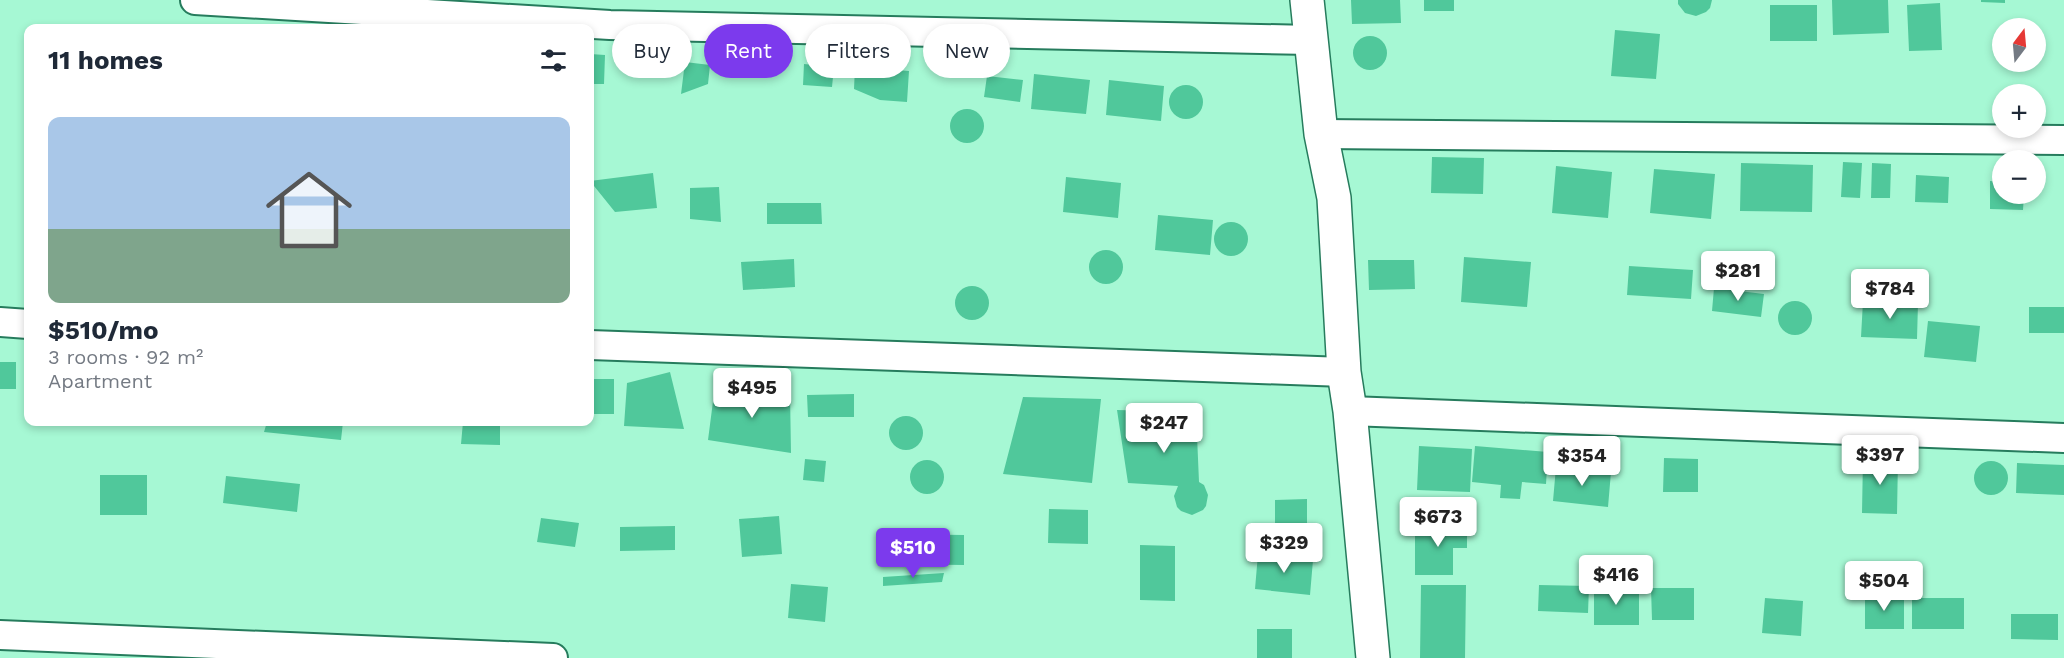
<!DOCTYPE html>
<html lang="en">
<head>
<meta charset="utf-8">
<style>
	:root { --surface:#fff; --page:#f2f2f3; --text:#1f2937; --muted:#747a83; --line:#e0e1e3; --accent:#7c3aed }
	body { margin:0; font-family:"Work Sans",sans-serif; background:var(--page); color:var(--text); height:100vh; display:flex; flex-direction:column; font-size:22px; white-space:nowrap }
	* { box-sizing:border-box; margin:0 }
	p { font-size:20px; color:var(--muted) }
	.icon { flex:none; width:33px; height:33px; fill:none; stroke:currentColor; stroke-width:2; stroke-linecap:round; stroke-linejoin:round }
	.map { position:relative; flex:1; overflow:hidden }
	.sheet { position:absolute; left:24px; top:24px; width:570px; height:402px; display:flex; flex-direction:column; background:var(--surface); border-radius:12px; box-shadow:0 3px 9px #0003 }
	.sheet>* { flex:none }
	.hud { position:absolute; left:612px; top:24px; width:570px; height:54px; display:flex; gap:12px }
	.needle { width:39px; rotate:16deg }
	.tools { position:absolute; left:1992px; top:18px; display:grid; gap:12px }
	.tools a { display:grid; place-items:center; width:54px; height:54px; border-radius:50%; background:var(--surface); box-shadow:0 3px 9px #0003; font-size:30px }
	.price { position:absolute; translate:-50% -51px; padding:0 14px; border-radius:6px; background:#fff; color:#222; font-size:20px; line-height:39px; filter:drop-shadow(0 2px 3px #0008) }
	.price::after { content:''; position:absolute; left:50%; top:36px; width:18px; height:14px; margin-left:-9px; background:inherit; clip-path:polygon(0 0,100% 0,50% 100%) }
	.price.selected { background:var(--accent); color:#fff }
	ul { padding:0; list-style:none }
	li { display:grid; align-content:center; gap:12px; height:318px; padding:0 24px }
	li+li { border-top:2px solid var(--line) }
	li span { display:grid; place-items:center; height:186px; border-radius:12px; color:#555 }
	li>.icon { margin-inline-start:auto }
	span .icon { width:108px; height:108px; fill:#fffc; stroke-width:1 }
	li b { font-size:26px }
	h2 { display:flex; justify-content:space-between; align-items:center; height:72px; padding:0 24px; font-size:26px }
	.pill { padding:0 21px; border-radius:27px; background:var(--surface); box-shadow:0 3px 9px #0003; font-size:21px; line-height:54px }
	.pill.selected { background:var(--accent); color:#fff }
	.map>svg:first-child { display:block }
	.building { fill:#50c89b }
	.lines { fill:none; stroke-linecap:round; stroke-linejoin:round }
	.street-casing { stroke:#267c5d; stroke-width:32 }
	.secondary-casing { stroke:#267c5d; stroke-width:36 }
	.street { stroke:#fff; stroke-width:28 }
	.secondary { stroke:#fff; stroke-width:33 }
</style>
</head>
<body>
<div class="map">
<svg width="2064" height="658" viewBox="0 0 2064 658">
	<rect width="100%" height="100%" fill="#a6f8d4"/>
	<!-- building -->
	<path class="building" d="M1351,0h49l1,23 -49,1z
		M1424,0h30v11h-30z
		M1678,0h34l-2,8 -4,4 -10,4 -11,-3 -7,-9z
		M1832,0h56l1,33 -56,2z
		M1981,0h24v3l-24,-1z
		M1940,3l2,47 -33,1 -2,-46z
		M1770,5h47v36h-47z
		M1615,30l45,4 -4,45 -45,-3z
		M1353 53a17 17 0 1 1 34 0a17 17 0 1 1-34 0Z
		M590,54l15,1 -1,29h-14z
		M685,62l25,3 -2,19 -27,10z
		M804,64l30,3 -2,20 -29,-2z
		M855,67l54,4 -2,31 -27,-2 -26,-11z
		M1034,74l56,6 -4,34 -55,-5z
		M987,76l36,4 -3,22 -36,-5z
		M1109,80l55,6 -3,35 -55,-6z
		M1169 102a17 17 0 1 1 34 0a17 17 0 1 1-34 0Z
		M950 126a17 17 0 1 1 34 0a17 17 0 1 1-34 0Z
		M1432,157l52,1 -1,36 -52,-1z
		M1843,162l19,1 -2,35 -19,-1z
		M1741,163l72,2 -1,47 -72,-1z
		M1872,163l19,1 -1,34h-19z
		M1556,166l56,6 -4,46 -56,-5z
		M1654,169l61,5 -4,45 -61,-6z
		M653,173l4,35 -42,4 -25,-31z
		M1916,175l33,2 -1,26 -33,-1z
		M1066,177l55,6 -3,35 -55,-6z
		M1990,181l12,1v12h22l-1,16 -33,-1z
		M719,187l2,35 -31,-3v-31z
		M767,203h54l1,21h-55z
		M1158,215l55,5 -3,35 -55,-5z
		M1214 239a17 17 0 1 1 34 0a17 17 0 1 1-34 0Z
		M1089 267a17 17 0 1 1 34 0a17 17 0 1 1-34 0Z
		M1464,257l67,5 -4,45 -66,-5z
		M794,259l1,28 -52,3 -2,-28z
		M1368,260h46l1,29 -46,1z
		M1629,266l64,4 -2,29 -64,-4z
		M955 303a17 17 0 1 1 34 0a17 17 0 1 1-34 0Z
		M1714,288l50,6 -3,23 -49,-6z
		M1863,301l55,2 -1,36 -56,-2z
		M1778 318a17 17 0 1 1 34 0a17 17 0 1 1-34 0Z
		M2029,307h35v26h-35z
		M1928,321l52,5 -4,36 -52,-5z
		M0,362h16v27h-16z
		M670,372l14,57 -60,-3 3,-43z
		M590,379h24v35h-24z
		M715,386l75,7 1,60 -83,-13z
		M854,394v23h-46l-1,-22z
		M1023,397l78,2 -9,84 -89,-9z
		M1117,410l79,2 3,70 5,3 4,10 -2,11 -3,4 -11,5 -11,-4 -4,-4 -3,-11 4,-10 -50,-3z
		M889 433a17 17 0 1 1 34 0a17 17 0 1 1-34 0Z
		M267,422h76l-2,18 -77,-8z
		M463,422h37v23l-39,-1z
		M1419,446l53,3 -2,43 -53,-2z
		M1475,446l73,6 -2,32 -24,-2 -2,17 -20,-1 1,-13 -29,-3z
		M1664,458l34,1v33h-35z
		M1863,458l35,1 -1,55 -35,-1z
		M805,459l21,2 -2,21 -21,-2z
		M910 477a17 17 0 1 1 34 0a17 17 0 1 1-34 0Z
		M1974 478a17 17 0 1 1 34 0a17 17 0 1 1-34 0Z
		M2017,463l47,2v30l-48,-2z
		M1556,467l55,5 -3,35 -55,-6z
		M100,475h47v40h-47z
		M226,476l74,8 -3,28 -74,-9z
		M1307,499v36h-32v-35z
		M1049,509l39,1v34l-40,-1z
		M779,516l3,38 -40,3 -3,-38z
		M541,518l38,5 -4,24 -38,-5z
		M1415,524h52v24h-14v27h-38z
		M675,526v24l-55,1v-24z
		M884,534l80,1v30l-81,-1z
		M1140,545l35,1v55l-35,-1z
		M1258,554l55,6 -3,35 -55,-6z
		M944,573l-2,9 -59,4v-9z
		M791,584l37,3 -3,35 -37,-4z
		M1421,585h45l-1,73h-45z
		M1539,585l50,1 -1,27 -50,-2z
		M1594,586h45v39h-45z
		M1651,588h43v32h-42z
		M1865,596h39v33h-39z
		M1765,598l38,3 -2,35 -39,-3z
		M1912,598h52v31h-52z
		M2011,614h47v26l-47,-1z
		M1257,629h35v29h-35z"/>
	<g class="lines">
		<defs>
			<path id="street" d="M195,0l415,25 701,15
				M1321,134l743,6
				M0,322l28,2
				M590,345l754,27
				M1350,411l714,27
				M0,635l553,23"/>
			<path id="secondary" d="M1307,0l14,134 13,64 10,174 6,39 23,247"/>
		</defs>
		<!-- street casing -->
		<use href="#street" class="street-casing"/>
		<!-- secondary casing -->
		<use href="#secondary" class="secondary-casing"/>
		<!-- street -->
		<use href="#street" class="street"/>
		<!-- secondary -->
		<use href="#secondary" class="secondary"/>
	</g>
</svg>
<div class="tools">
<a><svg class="needle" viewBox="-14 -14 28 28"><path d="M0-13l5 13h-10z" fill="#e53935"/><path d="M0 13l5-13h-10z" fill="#747a83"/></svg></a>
<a>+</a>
<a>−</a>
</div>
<b class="price" style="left:1738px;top:302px">$281</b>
<b class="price" style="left:1890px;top:320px">$784</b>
<b class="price" style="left:752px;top:419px">$495</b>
<b class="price" style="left:1164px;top:454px">$247</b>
<b class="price" style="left:1880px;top:486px">$397</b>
<b class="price" style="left:1582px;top:487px">$354</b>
<b class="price" style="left:1438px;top:548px">$673</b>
<b class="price" style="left:1284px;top:574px">$329</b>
<b class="price selected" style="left:913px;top:579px">$510</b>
<b class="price" style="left:1616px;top:606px">$416</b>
<b class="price" style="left:1884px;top:612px">$504</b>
<div class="hud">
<a class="pill">Buy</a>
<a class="pill selected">Rent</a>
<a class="pill">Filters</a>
<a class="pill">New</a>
</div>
<section class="sheet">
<h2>11 homes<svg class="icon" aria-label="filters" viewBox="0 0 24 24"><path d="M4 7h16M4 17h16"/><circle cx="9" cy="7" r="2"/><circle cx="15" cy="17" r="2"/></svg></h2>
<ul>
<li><span style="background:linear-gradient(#a9c7e8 60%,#7fa58c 0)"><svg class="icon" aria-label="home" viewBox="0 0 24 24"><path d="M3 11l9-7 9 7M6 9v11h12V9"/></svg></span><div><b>$510/mo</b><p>3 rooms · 92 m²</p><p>Apartment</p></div></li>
</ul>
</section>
</div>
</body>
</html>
